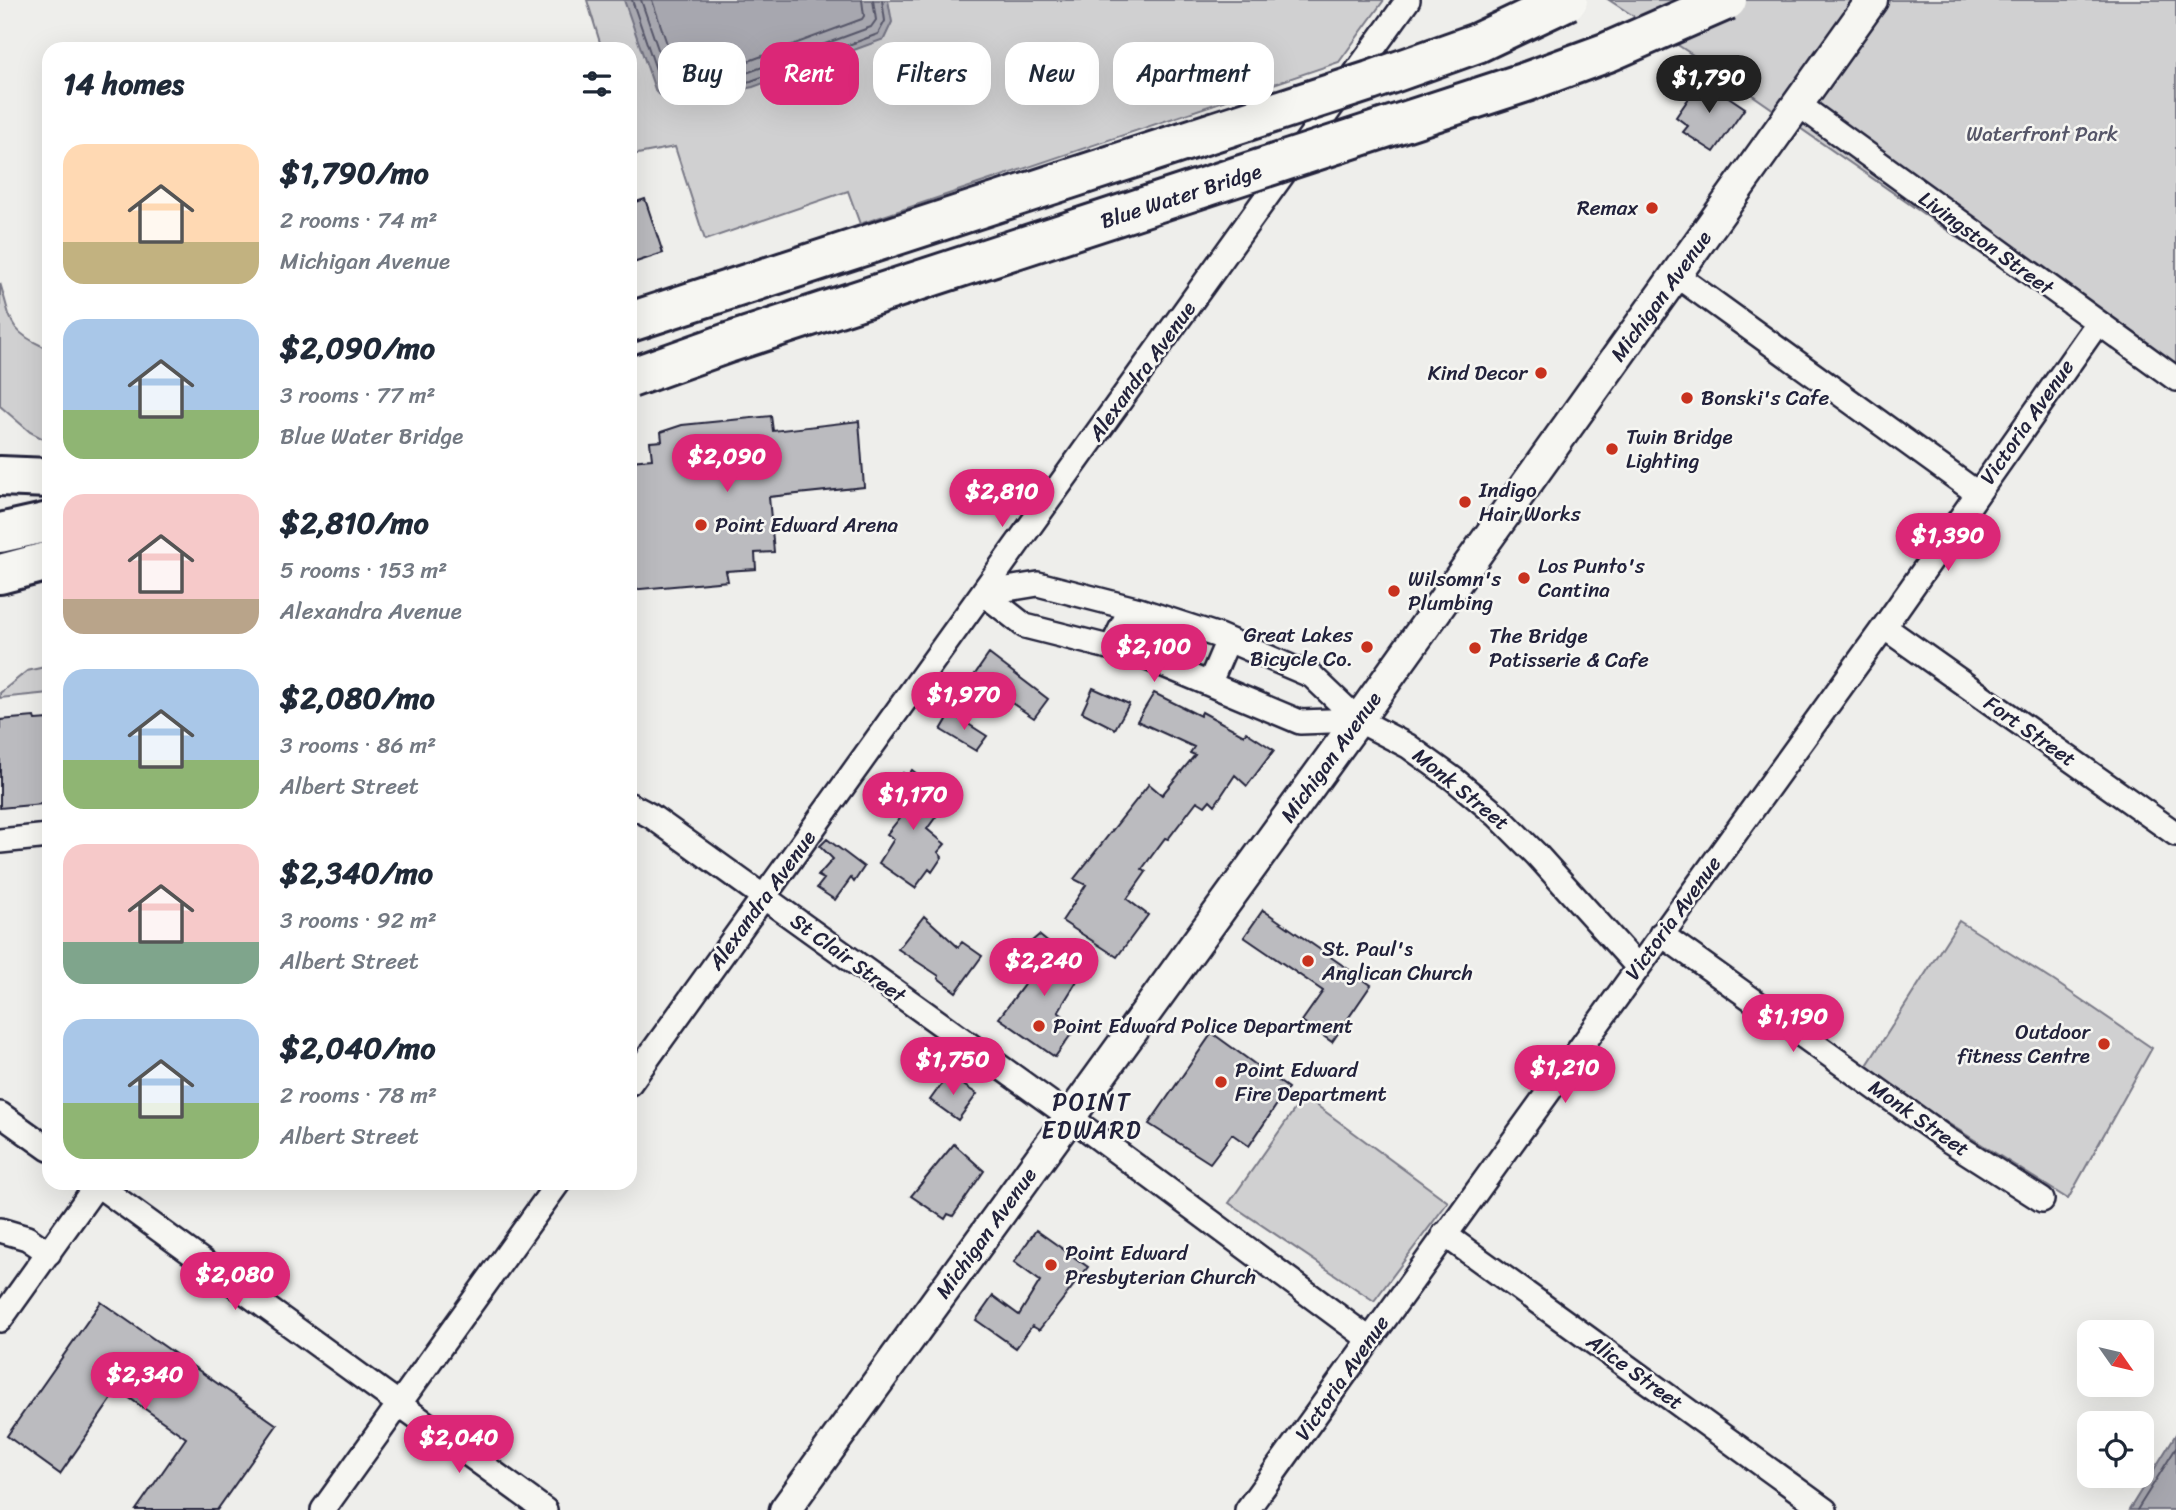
<!DOCTYPE html>
<html lang="en">
<head>
<meta charset="utf-8">
<style>
	:root { --surface:#fff; --page:#f6f6f7; --text:#1f2937; --muted:#747a83; --accent:#db2777 }
	body { margin:0; font-family:Sriracha,sans-serif; background:var(--page); color:var(--text); height:100vh; display:flex; flex-direction:column; font-size:26px; white-space:nowrap }
	* { box-sizing:border-box; margin:0 }
	p { font-size:23px; color:var(--muted) }
	.icon { flex:none; width:38px; height:38px; fill:none; stroke:currentColor; stroke-width:2; stroke-linecap:round; stroke-linejoin:round }
	.map { position:relative; flex:1; overflow:hidden }
	.drawer { position:absolute; left:42px; top:42px; width:595px; height:1148px; display:flex; flex-direction:column; background:var(--surface); border-radius:21px; box-shadow:0 7px 28px #0002 }
	.drawer>* { flex:none }
	.top-card { position:absolute; left:658px; top:42px; width:665px; height:63px; display:flex; gap:14px }
	.needle { width:46px; rotate:124deg }
	.tools { position:absolute; left:2077px; top:1320px; display:grid; gap:14px }
	.tools a { display:grid; place-items:center; width:77px; height:77px; border-radius:14px; background:var(--surface); box-shadow:0 7px 28px #0002; font-size:35px }
	.price { position:absolute; translate:-50% -60px; padding:0 16px; border-radius:24px; background:var(--accent); color:#fff; font-size:23px; line-height:46px; filter:drop-shadow(0 2px 4px #0008) }
	.price::after { content:''; position:absolute; left:50%; top:42px; width:21px; height:16px; margin-left:-10px; background:inherit; clip-path:polygon(0 0,100% 0,50% 100%) }
	.price.selected { background:#222; color:#fff }
	ul { padding:0; list-style:none }
	li { display:flex; align-items:center; gap:21px; height:175px; padding:0 21px }
	li span { display:grid; place-items:center; flex:none; width:196px; height:140px; border-radius:21px; color:#555 }
	li>.icon { margin-inline-start:auto }
	span .icon { width:84px; height:84px; fill:#fffc; stroke-width:1 }
	li b { font-size:30px }
	h2 { display:flex; justify-content:space-between; align-items:center; height:84px; padding:0 21px; font-size:30px }
	.pill { padding:0 24px; border-radius:21px; background:var(--surface); box-shadow:0 7px 28px #0002; font-size:24px; line-height:63px }
	.pill.selected { background:var(--accent); color:#fff }
	.map>svg:first-child { display:block }
	.green { fill:#d0d0d1; stroke:#797986; stroke-width:2 }
	.water { fill:#a7a7af; stroke:#727281; stroke-width:2 }
	.lines { fill:none; stroke-linecap:round; stroke-linejoin:round }
	.shore { stroke:#575769; stroke-width:2 }
	.building { fill:#bbbbbf; stroke:#22223b; stroke-width:2 }
	.minor-casing { stroke:#22223b; stroke-width:28 }
	.tertiary-casing { stroke:#22223b; stroke-width:35 }
	.motorway-casing { stroke:#22223b; stroke-width:44 }
	.minor { stroke:#f6f6f2; stroke-width:23 }
	.tertiary { stroke:#f6f6f2; stroke-width:30 }
	.motorway { stroke:#f6f6f2; stroke-width:38 }
	.motorway-bridge-casing { stroke:#22223b; stroke-width:44; stroke-linecap:butt }
	.motorway-bridge { stroke:#f6f6f2; stroke-width:38 }
	.poi-dot { fill:#c8321e; stroke:#f6f6f2; stroke-width:2.5 }
	.labels { text-anchor:middle; stroke-width:5; stroke-linejoin:round; paint-order:stroke }
	.park-label { font-size:21px; fill:#565668; stroke:#f6f6f2 }
	.street-label { font-size:21px; fill:#22223b; stroke:#f6f6f2 }
	.poi-label { font-size:21px; fill:#22223b; stroke:#f6f6f2; text-anchor:start }
	.quarter-label { font-size:24px; letter-spacing:2px; fill:#22223b; stroke:#f6f6f2 }
</style>
</head>
<body>
<div class="map">
<svg width="2176" height="1510" viewBox="0 0 2176 1510">
	<rect width="100%" height="100%" fill="#eeeeeb"/>
	<filter id="ink" filterUnits="userSpaceOnUse"><feTurbulence type="fractalNoise" baseFrequency=".0143" numOctaves="2"/><feDisplacementMap in="SourceGraphic" scale="14" xChannelSelector="R" yChannelSelector="G"/><feConvolveMatrix kernelMatrix="1 2 1 2 8 2 1 2 1" color-interpolation-filters="sRGB"/></filter>
	<g filter="url(#ink)">
		<!-- green -->
		<path class="green" d="M587,0h797l-45,62 -479,162 -12,-33 -143,49 -30,-93 -43,8 -2,-8v-98h-28z
			M1609,0h567v389l-451,-313z
			M0,283c12,38 7,47 44,64l5,9v86l-19,-10 -30,-26z
			M49,666v27l-49,5v-5l27,-22z
			M1959,921l95,60 98,67 -84,151 -204,-129z
			M1304,1096l144,106 -74,99 -145,-98z"/>
		<!-- water -->
		<path class="water" d="M624,0h264l4,22 -8,17 -131,48 -80,16 -17,-11z
			M2176,1434v76h-47z"/>
		<g class="lines">
			<!-- shore -->
			<path class="shore" d="M632,0l30,87 13,9 76,-15 127,-47 7,-13 -3,-21
				M641,0l28,81 8,5 72,-14 122,-45 5,-7 -3,-20
				M652,0l25,73 4,2 65,-13 116,-43 2,-3 -2,-16
				M2137,1510l39,-62"/>
		</g>
		<!-- building -->
		<path class="building" d="M1702,79l43,29 -31,44 -31,-20 5,-6 -12,-9z
			M645,199l18,54 -33,11v-60z
			M771,416l2,15 86,-10 5,66 -95,10 5,55 -19,1 1,16 -30,2 2,10 -98,9v-129l22,-2 -2,-17 12,-1 -1,-9 21,-7z
			M989,654l59,45 -14,19 -61,-41z
			M1093,688l36,16 -14,25 -33,-17z
			M1154,693l46,23 2,-4 42,23 2,-3 28,18 -27,36 -12,-11 -20,30 -5,-5 -5,6 -8,-5 -29,38 -3,-1 -23,31 4,3 -19,27 21,16 -31,42 -55,-36 24,-36 -12,-6 75,-95 13,11 33,-40 -5,-2 4,-6 -57,-26z
			M951,713l36,23 -11,15 -35,-21z
			M34,717l1,3 14,-1v80h-7v5l-42,4v-88z
			M912,770l19,15 -6,8 18,14 -16,22 18,15 -7,8 4,5 -10,15 -3,-3 -14,19 -36,-25 15,-24 -7,-5 20,-25 -15,-12 5,-7 -4,-3 10,-14 4,4z
			M827,839l37,28 -10,15 -3,-4 -16,22 -18,-12 7,-9 -6,-3 15,-17 -13,-13z
			M1263,910l108,75 -39,57 -30,-21 21,-30 -79,-54z
			M924,916l34,31 4,-5 20,14 -26,36 -18,-14 1,-2 -41,-27z
			M1039,935l44,36 -25,41 19,14 -22,31 -56,-39 39,-52 -20,-13z
			M1212,1033l76,55 -39,58 -17,-12 -22,29 -61,-39z
			M948,1075l29,19 -19,26 -28,-20z
			M954,1144l30,27 -31,45 -5,-2 -3,5 -34,-23z
			M1036,1230l52,37 -49,63 -7,-4 -16,22 -40,-28 17,-24 26,19 21,-34 -26,-19z
			M101,1302l176,123 -60,85h-81l50,-72 -68,-48 -58,84 -53,-38z"/>
		<g class="lines">
			<defs>
				<path id="minor" d="M1798,104l378,275
					M1676,275l301,218
					M983,593l55,-9 101,26 80,26 93,40 46,44 50,26 47,34 43,36 39,39 101,112
					M983,593l42,33 115,29 160,67 58,-2
					M1884,627l292,207
					M1112,647l19,-39
					M1210,682l18,-42
					M630,805l21,11 419,301 299,222
					M0,841l49,-5
					M1661,934l287,206 94,60
					M630,1083l778,-1083
					M0,1114l49,35
					M95,1183l450,327
					M0,1230l27,8 22,15
					M1444,1234l381,276
					M0,1320l98,-137
					M323,1510l235,-327
					M1247,1510l637,-883 213,-303"/>
				<path id="tertiary" d="M785,1510l573,-790 514,-720"/>
				<path id="motorway" d="M0,476l49,2
					M0,533l49,-11
					M0,574l49,-13"/>
			</defs>
			<!-- minor casing -->
			<use href="#minor" class="minor-casing"/>
			<!-- tertiary casing -->
			<use href="#tertiary" class="tertiary-casing"/>
			<!-- motorway casing -->
			<use href="#motorway" class="motorway-casing"/>
			<!-- minor -->
			<use href="#minor" class="minor"/>
			<!-- tertiary -->
			<use href="#tertiary" class="tertiary"/>
			<!-- motorway -->
			<use href="#motorway" class="motorway"/>
			<defs>
				<path id="motorway-bridge" d="M630,322l740,-241 107,-38 91,-43
					M630,378l98,-35 798,-261 82,-30 119,-52"/>
			</defs>
			<!-- motorway-bridge casing -->
			<use href="#motorway-bridge" class="motorway-bridge-casing"/>
			<!-- motorway-bridge -->
			<use href="#motorway-bridge" class="motorway-bridge"/>
		</g>
	</g>
	<!-- markers -->
	<g class="poi-dot">
		<circle cx="1652" cy="208" r="7"/>
		<circle cx="1541" cy="373" r="7"/>
		<circle cx="1687" cy="398" r="7"/>
		<circle cx="1612" cy="449" r="7"/>
		<circle cx="1465" cy="502" r="7"/>
		<circle cx="701" cy="525" r="7"/>
		<circle cx="1524" cy="578" r="7"/>
		<circle cx="1394" cy="591" r="7"/>
		<circle cx="1367" cy="647" r="7"/>
		<circle cx="1475" cy="648" r="7"/>
		<circle cx="1308" cy="961" r="7"/>
		<circle cx="1039" cy="1026" r="7"/>
		<circle cx="2104" cy="1044" r="7"/>
		<circle cx="1221" cy="1082" r="7"/>
		<circle cx="1051" cy="1265" r="7"/>
	</g>
	<g class="labels">
		<!-- park labels -->
		<g class="park-label">
			<text x="2042" y="141">Waterfront Park</text>
		</g>
		<!-- street labels -->
		<g class="street-label">
			<text transform="translate(1181 196) rotate(-18)" y="7">Blue Water Bridge</text>
			<text transform="translate(1986 243) rotate(36)" y="7">Livingston Street</text>
			<text transform="translate(1661 296) rotate(-54)" y="7">Michigan Avenue</text>
			<text transform="translate(1142 371) rotate(-54)" y="7">Alexandra Avenue</text>
			<text transform="translate(2027 422) rotate(-55)" y="7">Victoria Avenue</text>
			<text transform="translate(2030 731) rotate(35)" y="7">Fort Street</text>
			<text transform="translate(1331 757) rotate(-54)" y="7">Michigan Avenue</text>
			<text transform="translate(1461 789) rotate(39)" y="7">Monk Street</text>
			<text transform="translate(762 900) rotate(-54)" y="7">Alexandra Avenue</text>
			<text transform="translate(1673 918) rotate(-54)" y="7">Victoria Avenue</text>
			<text transform="translate(848 958) rotate(36)" y="7">St Clair Street</text>
			<text transform="translate(1919 1118) rotate(35)" y="7">Monk Street</text>
			<text transform="translate(986 1233) rotate(-54)" y="7">Michigan Avenue</text>
			<text transform="translate(1635 1372) rotate(36)" y="7">Alice Street</text>
			<text transform="translate(1342 1378) rotate(-55)" y="7">Victoria Avenue</text>
		</g>
		<!-- poi labels -->
		<g class="poi-label">
			<text x="1638" y="215" text-anchor="end">Remax</text>
			<text x="1527" y="380" text-anchor="end">Kind Decor</text>
			<text x="1701" y="405">Bonski's Cafe</text>
			<text x="1626" y="444">Twin Bridge<tspan x="1626" dy="24">Lighting</tspan></text>
			<text x="1479" y="497">Indigo<tspan x="1479" dy="24">Hair Works</tspan></text>
			<text x="715" y="532">Point Edward Arena</text>
			<text x="1538" y="573">Los Punto's<tspan x="1538" dy="24">Cantina</tspan></text>
			<text x="1408" y="586">Wilsomn's<tspan x="1408" dy="24">Plumbing</tspan></text>
			<text x="1353" y="642" text-anchor="end">Great Lakes<tspan x="1353" dy="24">Bicycle Co.</tspan></text>
			<text x="1489" y="643">The Bridge<tspan x="1489" dy="24">Patisserie &amp; Cafe</tspan></text>
			<text x="1322" y="956">St. Paul's<tspan x="1322" dy="24">Anglican Church</tspan></text>
			<text x="1053" y="1033">Point Edward Police Department</text>
			<text x="2090" y="1039" text-anchor="end">Outdoor<tspan x="2090" dy="24">fitness Centre</tspan></text>
			<text x="1235" y="1077">Point Edward<tspan x="1235" dy="24">Fire Department</tspan></text>
			<text x="1065" y="1260">Point Edward<tspan x="1065" dy="24">Presbyterian Church</tspan></text>
		</g>
		<!-- quarter labels -->
		<g class="quarter-label">
			<text x="1092" y="1110">POINT<tspan x="1092" dy="28">EDWARD</tspan></text>
		</g>
	</g>
</svg>
<div class="tools">
<a><svg class="needle" viewBox="-14 -14 28 28"><path d="M0-13l5 13h-10z" fill="#e53935"/><path d="M0 13l5-13h-10z" fill="#747a83"/></svg></a>
<a><svg class="icon" aria-label="locate" viewBox="0 0 24 24"><circle cx="12" cy="12" r="6"/><path d="M12 2v4M12 18v4M2 12h4M18 12h4"/></svg></a>
</div>
<b class="price selected" style="left:1709px;top:115px">$1,790</b>
<b class="price" style="left:727px;top:494px">$2,090</b>
<b class="price" style="left:1002px;top:529px">$2,810</b>
<b class="price" style="left:1948px;top:573px">$1,390</b>
<b class="price" style="left:1154px;top:684px">$2,100</b>
<b class="price" style="left:964px;top:732px">$1,970</b>
<b class="price" style="left:913px;top:832px">$1,170</b>
<b class="price" style="left:1044px;top:998px">$2,240</b>
<b class="price" style="left:1793px;top:1054px">$1,190</b>
<b class="price" style="left:953px;top:1097px">$1,750</b>
<b class="price" style="left:1565px;top:1105px">$1,210</b>
<b class="price" style="left:235px;top:1312px">$2,080</b>
<b class="price" style="left:145px;top:1412px">$2,340</b>
<b class="price" style="left:459px;top:1475px">$2,040</b>
<div class="top-card">
<a class="pill">Buy</a>
<a class="pill selected">Rent</a>
<a class="pill">Filters</a>
<a class="pill">New</a>
<a class="pill">Apartment</a>
</div>
<section class="drawer">
<h2>14 homes<svg class="icon" aria-label="filters" viewBox="0 0 24 24"><path d="M4 7h16M4 17h16"/><circle cx="9" cy="7" r="2"/><circle cx="15" cy="17" r="2"/></svg></h2>
<ul>
<li><span style="background:linear-gradient(#ffd9b3 70%,#c2b280 0)"><svg class="icon" aria-label="home" viewBox="0 0 24 24"><path d="M3 11l9-7 9 7M6 9v11h12V9"/></svg></span><div><b>$1,790/mo</b><p>2 rooms · 74 m²</p><p>Michigan Avenue</p></div></li>
<li><span style="background:linear-gradient(#a9c7e8 65%,#8fb573 0)"><svg class="icon" aria-label="home" viewBox="0 0 24 24"><path d="M3 11l9-7 9 7M6 9v11h12V9"/></svg></span><div><b>$2,090/mo</b><p>3 rooms · 77 m²</p><p>Blue Water Bridge</p></div></li>
<li><span style="background:linear-gradient(#f6c9c9 75%,#b9a48a 0)"><svg class="icon" aria-label="home" viewBox="0 0 24 24"><path d="M3 11l9-7 9 7M6 9v11h12V9"/></svg></span><div><b>$2,810/mo</b><p>5 rooms · 153 m²</p><p>Alexandra Avenue</p></div></li>
<li><span style="background:linear-gradient(#a9c7e8 65%,#8fb573 0)"><svg class="icon" aria-label="home" viewBox="0 0 24 24"><path d="M3 11l9-7 9 7M6 9v11h12V9"/></svg></span><div><b>$2,080/mo</b><p>3 rooms · 86 m²</p><p>Albert Street</p></div></li>
<li><span style="background:linear-gradient(#f6c9c9 70%,#7fa58c 0)"><svg class="icon" aria-label="home" viewBox="0 0 24 24"><path d="M3 11l9-7 9 7M6 9v11h12V9"/></svg></span><div><b>$2,340/mo</b><p>3 rooms · 92 m²</p><p>Albert Street</p></div></li>
<li><span style="background:linear-gradient(#a9c7e8 60%,#8fb573 0)"><svg class="icon" aria-label="home" viewBox="0 0 24 24"><path d="M3 11l9-7 9 7M6 9v11h12V9"/></svg></span><div><b>$2,040/mo</b><p>2 rooms · 78 m²</p><p>Albert Street</p></div></li>
</ul>
</section>
</div>
</body>
</html>
